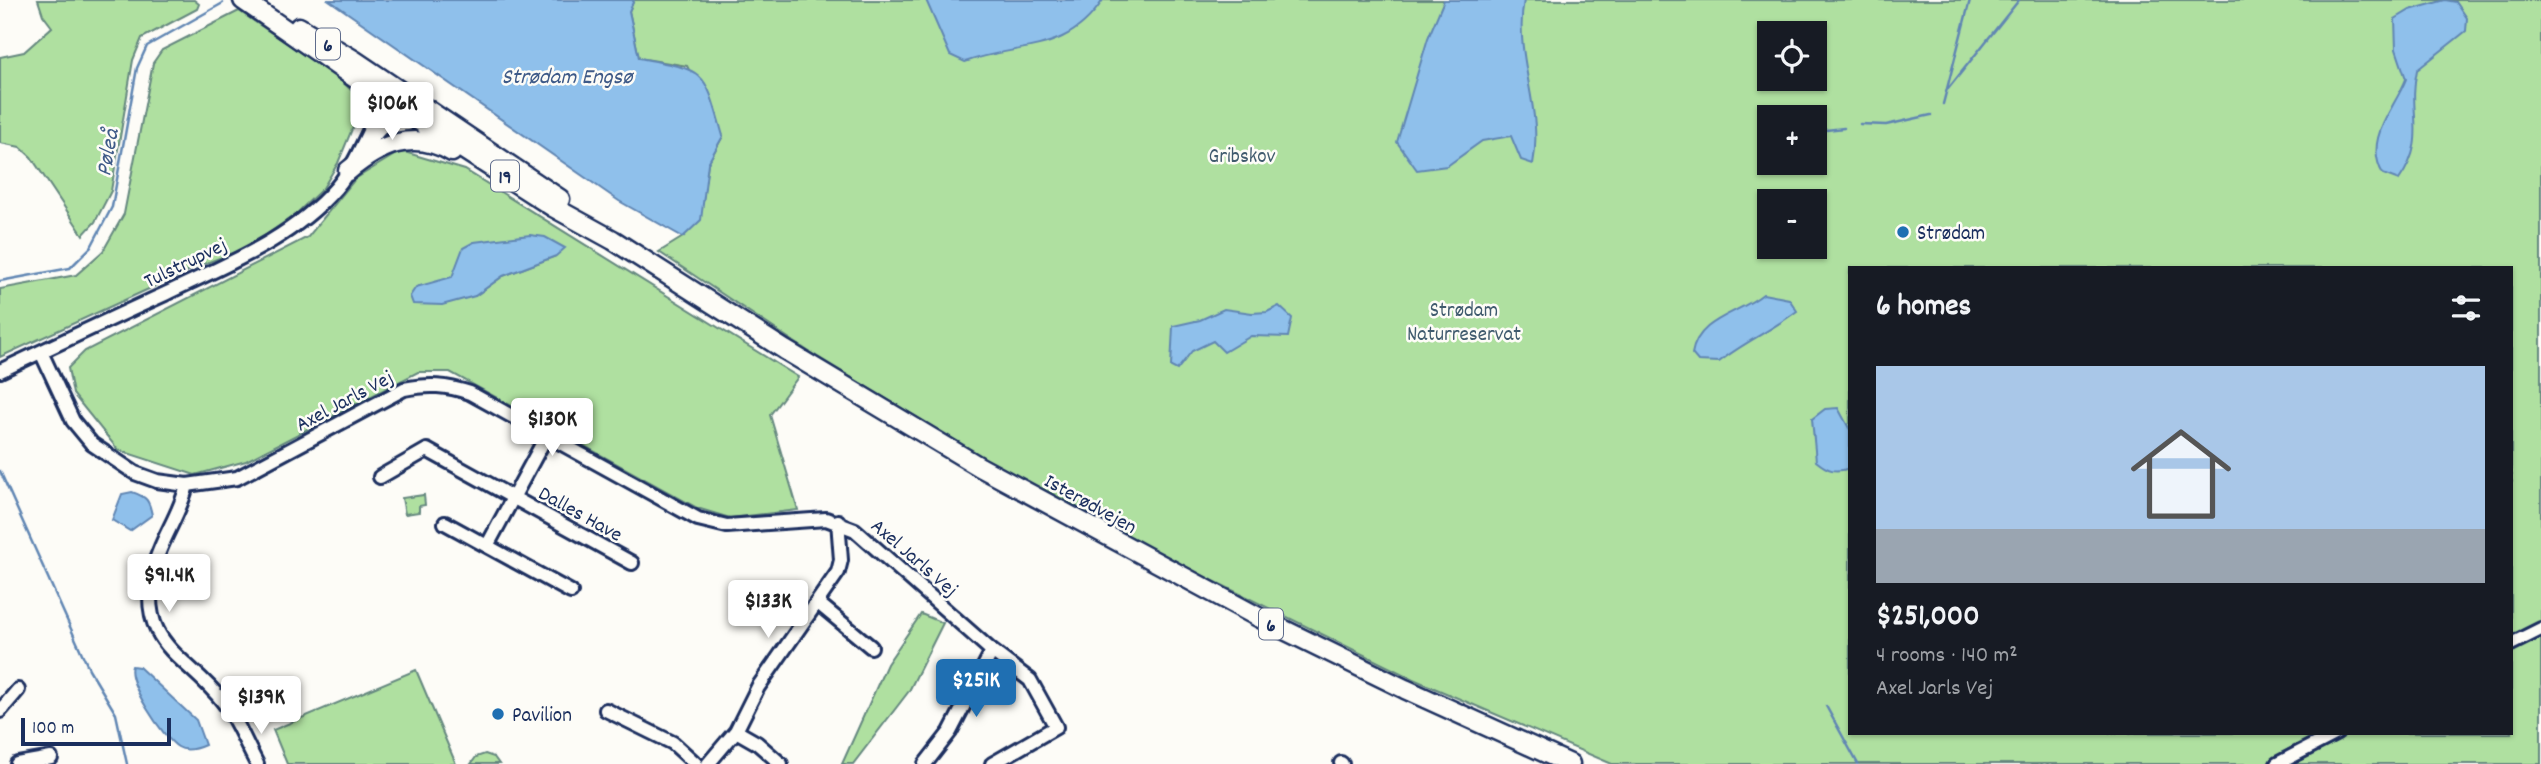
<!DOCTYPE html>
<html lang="en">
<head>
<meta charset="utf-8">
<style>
	:root { --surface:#171b24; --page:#242831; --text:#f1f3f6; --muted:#9ea1a6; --accent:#1f6fb2 }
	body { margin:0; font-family:Dekko,sans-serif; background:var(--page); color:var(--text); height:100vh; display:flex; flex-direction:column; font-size:26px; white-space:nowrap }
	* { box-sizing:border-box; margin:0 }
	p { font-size:23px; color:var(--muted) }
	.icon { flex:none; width:38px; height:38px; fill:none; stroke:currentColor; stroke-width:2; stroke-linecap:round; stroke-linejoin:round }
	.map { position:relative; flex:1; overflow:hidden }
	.drawer { position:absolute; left:1848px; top:266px; width:665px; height:469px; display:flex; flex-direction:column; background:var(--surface); border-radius:0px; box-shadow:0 2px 5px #0004 }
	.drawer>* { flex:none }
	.controls { position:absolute; left:1757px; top:21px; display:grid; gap:14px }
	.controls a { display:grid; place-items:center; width:70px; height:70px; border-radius:0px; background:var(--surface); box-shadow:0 2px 5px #0004; font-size:35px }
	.scale { position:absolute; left:21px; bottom:18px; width:150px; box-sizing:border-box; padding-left:7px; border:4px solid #1b2f5e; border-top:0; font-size:19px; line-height:24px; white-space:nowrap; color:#1b2f5e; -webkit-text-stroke:5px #fdfcf7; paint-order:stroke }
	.price { position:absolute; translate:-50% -60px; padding:0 16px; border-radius:7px; background:#fff; color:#222; font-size:23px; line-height:46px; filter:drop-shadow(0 2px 4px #0008) }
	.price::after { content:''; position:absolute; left:50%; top:42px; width:21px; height:16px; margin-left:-10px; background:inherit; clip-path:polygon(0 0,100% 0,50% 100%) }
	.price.current { background:var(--accent); color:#fff }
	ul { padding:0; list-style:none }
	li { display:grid; align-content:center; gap:14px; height:371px; padding:0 28px }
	li span { display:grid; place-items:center; height:217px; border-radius:0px; color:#555 }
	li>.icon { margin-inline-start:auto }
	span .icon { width:126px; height:126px; fill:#fffc; stroke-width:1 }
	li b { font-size:30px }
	h2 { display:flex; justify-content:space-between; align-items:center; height:84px; padding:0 28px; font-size:30px }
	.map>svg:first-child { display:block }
	.green { fill:#afe0a0; stroke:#65887f; stroke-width:2; fill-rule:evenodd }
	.water { fill:#8fc0eb; stroke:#6186b3; stroke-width:2 }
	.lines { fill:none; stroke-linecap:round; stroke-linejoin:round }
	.stream { stroke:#6186b3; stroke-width:2.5 }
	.minor-casing { stroke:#1b2f5e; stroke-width:18 }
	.highway-casing { stroke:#1b2f5e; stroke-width:23 }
	.minor { stroke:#fdfcf7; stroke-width:12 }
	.highway { stroke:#fdfcf7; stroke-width:18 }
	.poi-dot { fill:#1f6fb2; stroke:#fdfcf7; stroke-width:2.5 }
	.labels { text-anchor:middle; stroke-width:5; stroke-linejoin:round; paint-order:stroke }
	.shield { fill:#fdfcf7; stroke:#5f6c8c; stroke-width:2 }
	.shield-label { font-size:19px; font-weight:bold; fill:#1b2f5e }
	.park-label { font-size:21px; fill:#405b6e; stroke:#fdfcf7 }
	.poi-label { font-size:21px; fill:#1b2f5e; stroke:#fdfcf7; text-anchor:start }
	.street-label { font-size:21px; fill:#1b2f5e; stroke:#fdfcf7 }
	.water-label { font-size:23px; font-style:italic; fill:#3e5a88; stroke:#fdfcf7 }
</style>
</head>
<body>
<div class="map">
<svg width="2541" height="764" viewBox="0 0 2541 764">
	<rect width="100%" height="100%" fill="#fdfcf7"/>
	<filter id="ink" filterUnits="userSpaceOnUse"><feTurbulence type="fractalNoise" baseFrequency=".0143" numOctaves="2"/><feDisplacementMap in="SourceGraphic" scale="14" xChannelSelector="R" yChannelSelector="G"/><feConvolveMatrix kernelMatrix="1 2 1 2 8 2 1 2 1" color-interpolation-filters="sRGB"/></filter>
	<g filter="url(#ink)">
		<!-- green -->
		<path class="green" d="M38,0h156l5,4 -2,5 -55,29 -9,22 -22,131 -16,31 -12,13 -52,-78 -11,-10 -20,-4v-86l24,-5 28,-25 -9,-12z
			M634,0h1907v764h-929l-199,-85 -258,-127 -140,-75 -207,-126 -149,-99 24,-15 17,-17 8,-57 15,-27 -36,-70 -48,-8 -10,-47zM1769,33h46v46h-46zM1769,117h46v46h-46zM1769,201h46v46h-46zM1850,268h661v465h-661z
			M239,11l97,65 30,28v13l-14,12 -14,34 -15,25 -27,26 -46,32 -51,20 -199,91v-68l76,-14 27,-24 21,-37 29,-151 9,-13z
			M401,151l64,19 333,207 -28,38 28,95 -68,8 -33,-10 -247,-136h-32l-172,89 -51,14 -77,-25 -45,-56 -5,-26 17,-17 223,-114 47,-58zM556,256l-53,20 -28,20 -59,-9z
			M424,495l1,10 -6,1v6l-14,2 -3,-16z
			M921,614l22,9 -34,68 -56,73h-11l45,-100z
			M416,670l40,94h-169l-14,-34z
			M485,754l9,3 5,7h-28l5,-7z"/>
		<!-- water -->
		<path class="water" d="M329,0h305l-5,11 10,47c69,13 65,11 84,78l-15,27 -7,57 -18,17 -64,-36z
			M926,0h177c-37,56 -82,42 -138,62l-15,-7z
			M1444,0h80c-11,55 20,109 9,164l-12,-4 -10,-24 -29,5 -35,25 -30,4 -20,-28 31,-104z
			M2445,0l11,2 11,16 -1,13 -49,39c-10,44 12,67 -18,110l-16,-6c-20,-35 11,-64 23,-95l-10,-30 -1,-30 15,-9z
			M530,235l15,2 20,11 -9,8 -53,20 -28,20 -33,9 -29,-1 -3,-8 6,-9 36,-10 11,-29 11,-6z
			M1763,294l26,5 8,12c-26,20 -53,31 -78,51l-21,-1 -6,-7c6,-36 47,-40 71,-60z
			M1279,306l13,12 -4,19 -37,-1 -27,16 -11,-11 -21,10 -15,19 -6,-3 2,-41 27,-6 24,-11 28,4 15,-1z
			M1838,408l12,22v38c-15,5 -22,3 -34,-7l-4,-42 13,-10z
			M132,492c15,5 17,8 20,23l-22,16 -18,-11 10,-26z
			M132,666l7,1 57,53 9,25c-9,4 -19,7 -27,2 -15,-9 -52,-66 -46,-81z"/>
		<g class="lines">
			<!-- stream -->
			<path class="stream" d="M1948,89l71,-89
				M1943,104l27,-104
				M1860,124l26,1 45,-10
				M1815,139l11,-9 18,-2
				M0,281l70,-13 21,-21 21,-40 25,-139 10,-22 76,-43
				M0,471l89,198 27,45 11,50
				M1826,706l32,58"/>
			<defs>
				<path id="minor" d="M365,146l34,-38v-8
					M41,352l32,69 19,23 43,29 22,8 30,4 50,-7 167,-89c25,-5 42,-4 66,4l228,126 29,7 99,-7 29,11 137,121 38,29 26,47 -64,37
					M0,371c55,-26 110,-52 165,-77 60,-29 126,-54 171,-106 22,-26 33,-60 49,-89l5,-3
					M380,477l47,-27 205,113
					M187,485c-7,30 -27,55 -34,85 -16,76 33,84 71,133 13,17 22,41 33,61
					M445,523l126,69
					M487,546l60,-111
					M818,603l53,44
					M2511,644l30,-15
					M606,710l67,33 23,21
					M0,711l18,-21
					M736,731l21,12 24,21
					M1341,763l1,1
					M17,764l34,-6
					M708,764l28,-33 22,-44 80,-115 3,-12 -3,-39
					M925,764l25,-32 42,-81
					M2277,764l60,-31"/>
				<path id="highway" d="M243,0l142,99 168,108 60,33 172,110 195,117 280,151 145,71 165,75
					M299,27l55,33 206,139
					M348,171c31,-26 65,-42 104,-19"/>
			</defs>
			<!-- minor casing -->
			<use href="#minor" class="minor-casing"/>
			<!-- highway casing -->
			<use href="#highway" class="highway-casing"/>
			<!-- minor -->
			<use href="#minor" class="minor"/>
			<!-- highway -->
			<use href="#highway" class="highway"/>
		</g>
	</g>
	<!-- markers -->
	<g class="poi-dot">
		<circle cx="1903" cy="232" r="7"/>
		<circle cx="498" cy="714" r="7"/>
	</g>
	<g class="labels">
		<!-- shield labels -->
		<g class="shield">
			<rect x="316" y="28.5" width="24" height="31" rx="5"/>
			<rect x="491" y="160.5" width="28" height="31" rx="5"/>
			<rect x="1259" y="608.5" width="24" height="31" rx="5"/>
		</g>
		<g class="shield-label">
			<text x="328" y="51">6</text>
			<text x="505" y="183">19</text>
			<text x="1271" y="631">6</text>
		</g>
		<!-- park labels -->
		<g class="park-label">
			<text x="1242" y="162">Gribskov</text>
			<text x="1464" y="316">Strødam<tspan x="1464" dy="24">Naturreservat</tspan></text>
		</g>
		<!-- poi labels -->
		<g class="poi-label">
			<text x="1917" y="239">Strødam</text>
			<text x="512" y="721">Pavilion</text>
		</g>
		<!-- street labels -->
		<g class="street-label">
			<text transform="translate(185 262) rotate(-26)" y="7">Tulstrupvej</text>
			<text transform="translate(344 400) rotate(-28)" y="7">Axel Jarls Vej</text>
			<text transform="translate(1091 503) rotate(29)" y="7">Isterødvejen</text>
			<text transform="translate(581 513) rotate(29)" y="7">Dalles Have</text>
			<text transform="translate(915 557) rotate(41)" y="7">Axel Jarls Vej</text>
		</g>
		<!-- water labels -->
		<g class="water-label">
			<text x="567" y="83">Strødam Engsø</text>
			<text transform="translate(106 152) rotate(-80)" y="8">Pøleå</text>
		</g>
	</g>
</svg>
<div class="controls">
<a><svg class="icon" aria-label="locate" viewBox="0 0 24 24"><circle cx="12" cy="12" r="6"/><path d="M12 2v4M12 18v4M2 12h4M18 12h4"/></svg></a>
<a>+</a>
<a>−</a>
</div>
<div class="scale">100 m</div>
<b class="price" style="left:392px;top:142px">$106K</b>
<b class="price" style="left:552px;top:458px">$130K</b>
<b class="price" style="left:169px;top:614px">$91.4K</b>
<b class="price" style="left:768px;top:640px">$133K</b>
<b class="price current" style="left:976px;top:719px">$251K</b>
<b class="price" style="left:261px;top:736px">$139K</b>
<section class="drawer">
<h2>6 homes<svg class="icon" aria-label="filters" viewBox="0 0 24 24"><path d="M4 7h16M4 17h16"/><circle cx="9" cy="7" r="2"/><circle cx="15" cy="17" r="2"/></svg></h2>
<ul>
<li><span style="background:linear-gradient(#a9c7e8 75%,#9aa5b1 0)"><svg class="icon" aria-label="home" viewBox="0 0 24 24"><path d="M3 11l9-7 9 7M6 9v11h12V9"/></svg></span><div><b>$251,000</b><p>4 rooms · 140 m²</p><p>Axel Jarls Vej</p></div></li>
</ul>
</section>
</div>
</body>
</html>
